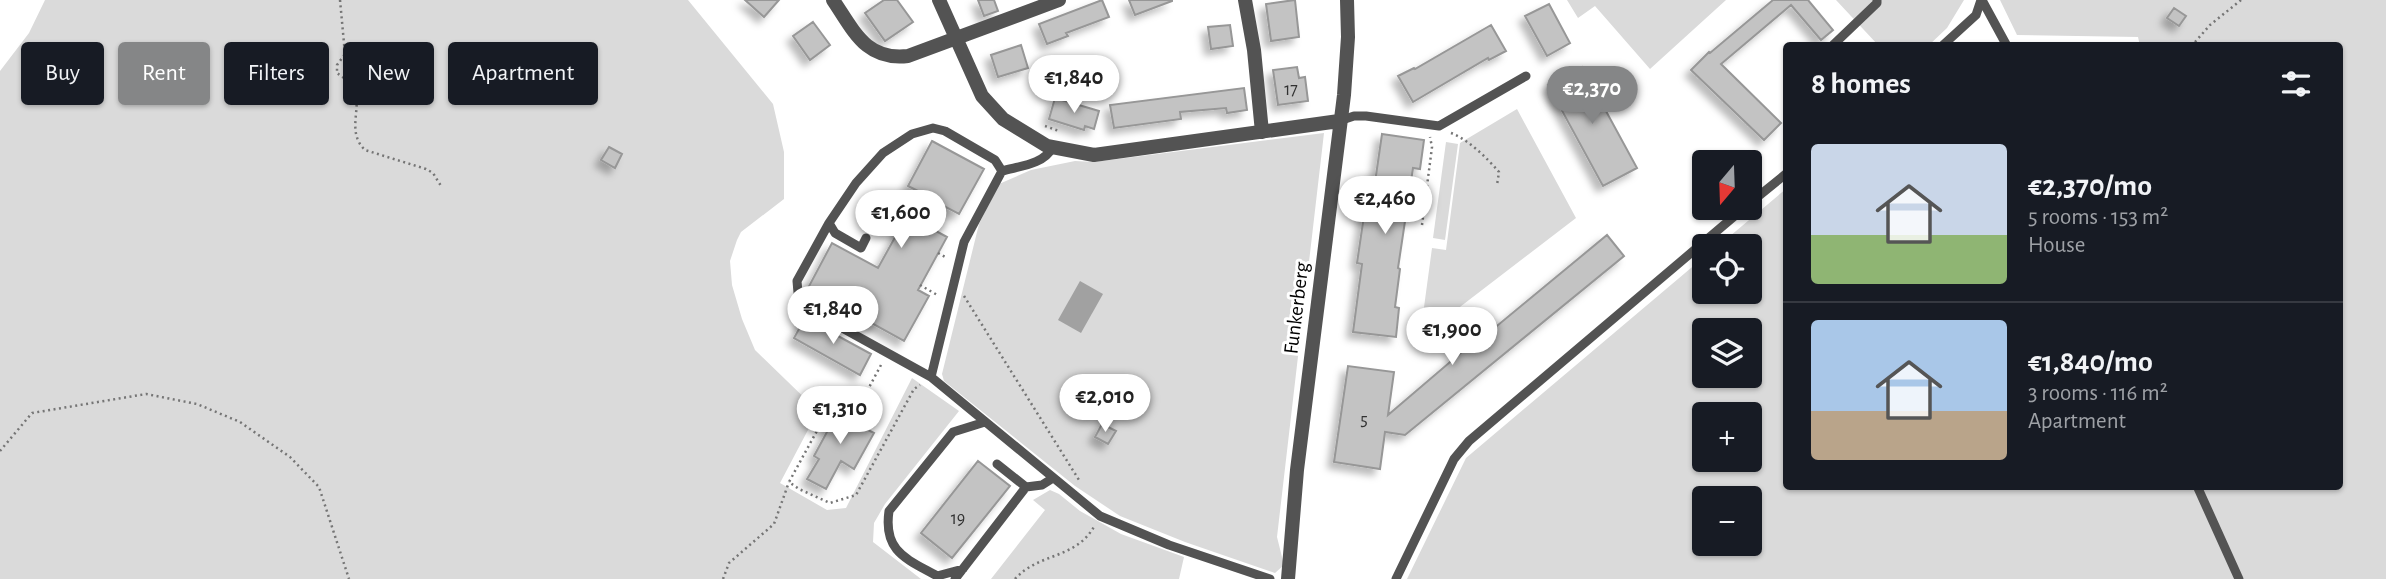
<!DOCTYPE html>
<html lang="en">
<head>
<meta charset="utf-8">
<style>
	:root { --surface:#171b24; --page:#20242c; --text:#f1f3f6; --muted:#9ea1a6; --line:#363941; --accent:#858687 }
	body { margin:0; font-family:"Alegreya Sans",sans-serif; background:var(--page); color:var(--text); height:100vh; display:flex; flex-direction:column; font-size:26px; white-space:nowrap }
	* { box-sizing:border-box; margin:0 }
	p { font-size:23px; color:var(--muted) }
	.icon { flex:none; width:38px; height:38px; fill:none; stroke:currentColor; stroke-width:2; stroke-linecap:round; stroke-linejoin:round }
	.map { position:relative; flex:1; overflow:hidden }
	.panel { position:absolute; left:1783px; top:42px; width:560px; height:448px; display:flex; flex-direction:column; background:var(--surface); border-radius:7px; box-shadow:0 2px 5px #0004 }
	.panel>* { flex:none }
	.hud { position:absolute; left:21px; top:42px; width:665px; height:63px; display:flex; gap:14px }
	.needle { width:46px; rotate:199deg }
	.controls { position:absolute; left:1692px; top:150px; display:grid; gap:14px }
	.controls a { display:grid; place-items:center; width:70px; height:70px; border-radius:7px; background:var(--surface); box-shadow:0 2px 5px #0004; font-size:35px }
	.price { position:absolute; translate:-50% -60px; padding:0 16px; border-radius:24px; background:#fff; color:#222; font-size:23px; line-height:46px; filter:drop-shadow(0 2px 4px #0008) }
	.price::after { content:''; position:absolute; left:50%; top:42px; width:21px; height:16px; margin-left:-10px; background:inherit; clip-path:polygon(0 0,100% 0,50% 100%) }
	.price.current { background:var(--accent); color:#fff }
	ul { padding:0; list-style:none }
	li { display:flex; align-items:center; gap:21px; height:175px; padding:0 28px }
	li+li { border-top:2px solid var(--line) }
	li span { display:grid; place-items:center; flex:none; width:196px; height:140px; border-radius:7px; color:#555 }
	li>.icon { margin-inline-start:auto }
	span .icon { width:84px; height:84px; fill:#fffc; stroke-width:1 }
	li b { font-size:30px }
	h2 { display:flex; justify-content:space-between; align-items:center; height:84px; padding:0 28px; font-size:30px }
	.pill { padding:0 24px; border-radius:7px; background:var(--surface); box-shadow:0 2px 5px #0004; font-size:24px; line-height:63px }
	.pill.current { background:var(--accent); color:#fff }
	.map>svg:first-child { display:block }
	.green { fill:#dadada; fill-rule:evenodd }
	.water { fill:#a1a1a1 }
	.building { fill:#c3c3c3; stroke:#979797; stroke-width:2; filter:url(#shadow) }
	.lines { fill:none; stroke-linecap:round; stroke-linejoin:round }
	.path { stroke:#757575; stroke-width:2.5; stroke-dasharray:2 3.5; stroke-linecap:butt }
	.lane { stroke:#535353; stroke-width:9 }
	.street { stroke:#535353; stroke-width:14 }
	.labels { text-anchor:middle; stroke-width:6; stroke-linejoin:round; paint-order:stroke }
	.number-label { font-size:18px; fill:#313131 }
	.street-label { font-size:21px; fill:#000; stroke:#fff }
</style>
</head>
<body>
<div class="map">
<svg width="2386" height="579" viewBox="0 0 2386 579">
	<defs>
		<filter id="shadow"><feDropShadow dx="-6" dy="6" stdDeviation="3.5" flood-color="#0004"/></filter>
	</defs>
	<rect width="100%" height="100%" fill="#fff"/>
	<!-- green -->
	<path class="green" d="M45,0h643l85,104 11,48v47l-43,33 -4,8 -7,21 2,24 10,34 13,31 63,61 -38,72 47,27 19,-2 66,-130 47,33 -74,93 -11,19 -1,19 48,37h-921v-508l29,-38z
		M1567,0h159l-76,69 -55,-63 -17,12z
		M1836,0h128l-17,28 -19,18 -50,-1z
		M2000,0h386v579h-979l59,-121 238,-201v35h46v-45h-33l70,-59v298h553v-440h-200l-2,-9 -121,-2zM1704,331h46v45h-46zM1704,415h46v45h-46zM1704,499h46v45h-46z
		M1517,109l59,109 -137,105 -17,-1 10,-74 14,2 14,-107z
		M1324,133l-47,404 7,28 -9,8 -90,-31 -65,-26 -45,-30 -131,-105 -2,-7 37,-150 20,-40 32,-14 44,-9 19,1z
		M1446,142l12,2 -13,96 -12,-2z
		M1050,490l9,4 21,17 41,23 63,23 -5,22h-188l54,-69 -12,-10z"/>
	<!-- water -->
	<path class="water" d="M1080,281l23,13 -22,39 -23,-13z"/>
	<!-- building -->
	<path class="building" d="M745,0h34l-15,17z
		M884,0h13l16,22 -28,19 -20,-28z
		M978,0h16l4,11 -14,5z
		M1102,0l7,17 -43,16 2,3 -21,8 -8,-20z
		M1129,0h43v1l-37,14z
		M1295,0l4,37 -28,4 -5,-37z
		M1773,0h35l25,30 -12,10 -30,-35 -70,59 60,59 -17,17 -73,-70 18,-18 1,1z
		M1549,4l21,39 -23,13 -22,-40z
		M2174,8l12,8 -7,10 -12,-8z
		M813,22l17,23 -20,15 -17,-24z
		M1230,25l3,21 -22,3 -3,-22z
		M1491,25l15,26 -17,9 -1,-2 -75,44 -15,-26 16,-8 1,1z
		M1021,45l7,23 -30,9 -7,-22z
		M1297,67l2,11 6,-1 3,24 -30,4 -5,-35z
		M1582,67l55,101 -34,18 -55,-101z
		M1244,88l3,22 -20,3 -1,-5 -46,4 1,7 -67,9 -4,-23z
		M1055,98l44,13 -5,18 -9,-3 -1,4 -35,-11z
		M1382,134l42,6 -4,29 -7,-1 -15,100 2,1 -5,38 4,1 -3,29 -43,-5 9,-68 -5,-1 9,-61 6,1z
		M932,141l52,28 -25,45 -13,-7 -12,23 13,7 -29,53 11,6 -25,45 -96,-53 24,-45 46,25 42,-76 -12,-6z
		M609,147l13,7 -7,14 -14,-8z
		M1607,235l17,21 -219,179 -20,-3 -5,37 -46,-7 14,-96 46,6 -6,43 96,-82 2,2z
		M805,318l66,36 -11,21 -66,-37z
		M841,406l25,13 -4,8 12,6 -20,36 -13,-8 -15,28 -19,-10 12,-20 -5,-3z
		M1102,424l14,7 -8,13 -13,-7z
		M978,461l32,25 -58,72 -31,-25z"/>
	<g class="lines">
		<!-- path -->
		<path class="path" d="M340,0l5,54 -8,11v8c4,3 10,7 14,11 15,19 -7,46 14,66l61,19 7,4 8,13
			M2195,42l15,-17 31,-25
			M2219,42v4
			M1045,126l14,5
			M1451,133c18,7 36,25 48,39l-2,13
			M1422,225l10,-78 -2,-10
			M938,253l9,5
			M920,285l19,11
			M964,296l115,184
			M881,365l-16,30 -35,12 -41,75 10,7 31,14 26,-8 58,-106 6,-4
			M0,451l32,-38 114,-19 51,10 43,18 50,35 29,30 30,92
			M723,579l6,-16 45,-39 15,-42
			M1015,579c24,-27 61,-19 80,-54"/>
		<!-- lane -->
		<path class="lane" d="M1982,0l25,46
			M1832,46l45,-43v-3
			M1942,46l34,-31 5,-15
			M1339,121l15,-5h12l73,10 87,-50
			M1002,171l-7,-11 -50,-29 -12,-3 -21,6 -29,19 -27,30 -27,40 -32,58 2,23 132,73 169,139 69,29 101,34
			M1750,203l37,-30
			M829,223l6,10 26,15 5,-10
			M931,377l33,-135 38,-71c18,-5 41,-6 51,-24
			M997,464l29,23
			M2197,486l42,93
			M963,569l-26,7c-30,-17 -54,-24 -48,-65l64,-79 32,-10
			M955,579l71,-92 16,-2 11,-7
			M1396,579l58,-120 15,-18 275,-233"/>
		<!-- street -->
		<path class="street" d="M833,0c21,31 33,61 75,56l151,-56
			M939,0l43,96 21,23 44,27 47,9 245,-34
			M1245,0l9,50 8,82
			M1288,579l9,-109 47,-375 4,-58 -1,-37"/>
	</g>
	<g class="labels">
		<!-- number labels -->
		<g class="number-label">
			<text x="1291" y="95">17</text>
			<text x="1364" y="425">5</text>
			<text x="958" y="524">19</text>
		</g>
		<!-- street labels -->
		<g class="street-label">
			<text transform="translate(1296 308) rotate(-83)" y="7">Funkerberg</text>
		</g>
	</g>
</svg>
<div class="controls">
<a><svg class="needle" viewBox="-14 -14 28 28"><path d="M0-13l5 13h-10z" fill="#e53935"/><path d="M0 13l5-13h-10z" fill="#9ea1a6"/></svg></a>
<a><svg class="icon" aria-label="locate" viewBox="0 0 24 24"><circle cx="12" cy="12" r="6"/><path d="M12 2v4M12 18v4M2 12h4M18 12h4"/></svg></a>
<a><svg class="icon" aria-label="layers" viewBox="0 0 24 24"><path d="M12 4l9 5-9 5-9-5zM3 14l9 5 9-5"/></svg></a>
<a>+</a>
<a>−</a>
</div>
<b class="price" style="left:1074px;top:115px">€1,840</b>
<b class="price current" style="left:1592px;top:126px">€2,370</b>
<b class="price" style="left:1385px;top:236px">€2,460</b>
<b class="price" style="left:901px;top:250px">€1,600</b>
<b class="price" style="left:833px;top:346px">€1,840</b>
<b class="price" style="left:1452px;top:367px">€1,900</b>
<b class="price" style="left:1105px;top:434px">€2,010</b>
<b class="price" style="left:840px;top:446px">€1,310</b>
<div class="hud">
<a class="pill">Buy</a>
<a class="pill current">Rent</a>
<a class="pill">Filters</a>
<a class="pill">New</a>
<a class="pill">Apartment</a>
</div>
<section class="panel">
<h2>8 homes<svg class="icon" aria-label="filters" viewBox="0 0 24 24"><path d="M4 7h16M4 17h16"/><circle cx="9" cy="7" r="2"/><circle cx="15" cy="17" r="2"/></svg></h2>
<ul>
<li><span style="background:linear-gradient(#c9d6e8 65%,#8fb573 0)"><svg class="icon" aria-label="home" viewBox="0 0 24 24"><path d="M3 11l9-7 9 7M6 9v11h12V9"/></svg></span><div><b>€2,370/mo</b><p>5 rooms · 153 m²</p><p>House</p></div></li>
<li><span style="background:linear-gradient(#a9c7e8 65%,#b9a48a 0)"><svg class="icon" aria-label="home" viewBox="0 0 24 24"><path d="M3 11l9-7 9 7M6 9v11h12V9"/></svg></span><div><b>€1,840/mo</b><p>3 rooms · 116 m²</p><p>Apartment</p></div></li>
</ul>
</section>
</div>
</body>
</html>
